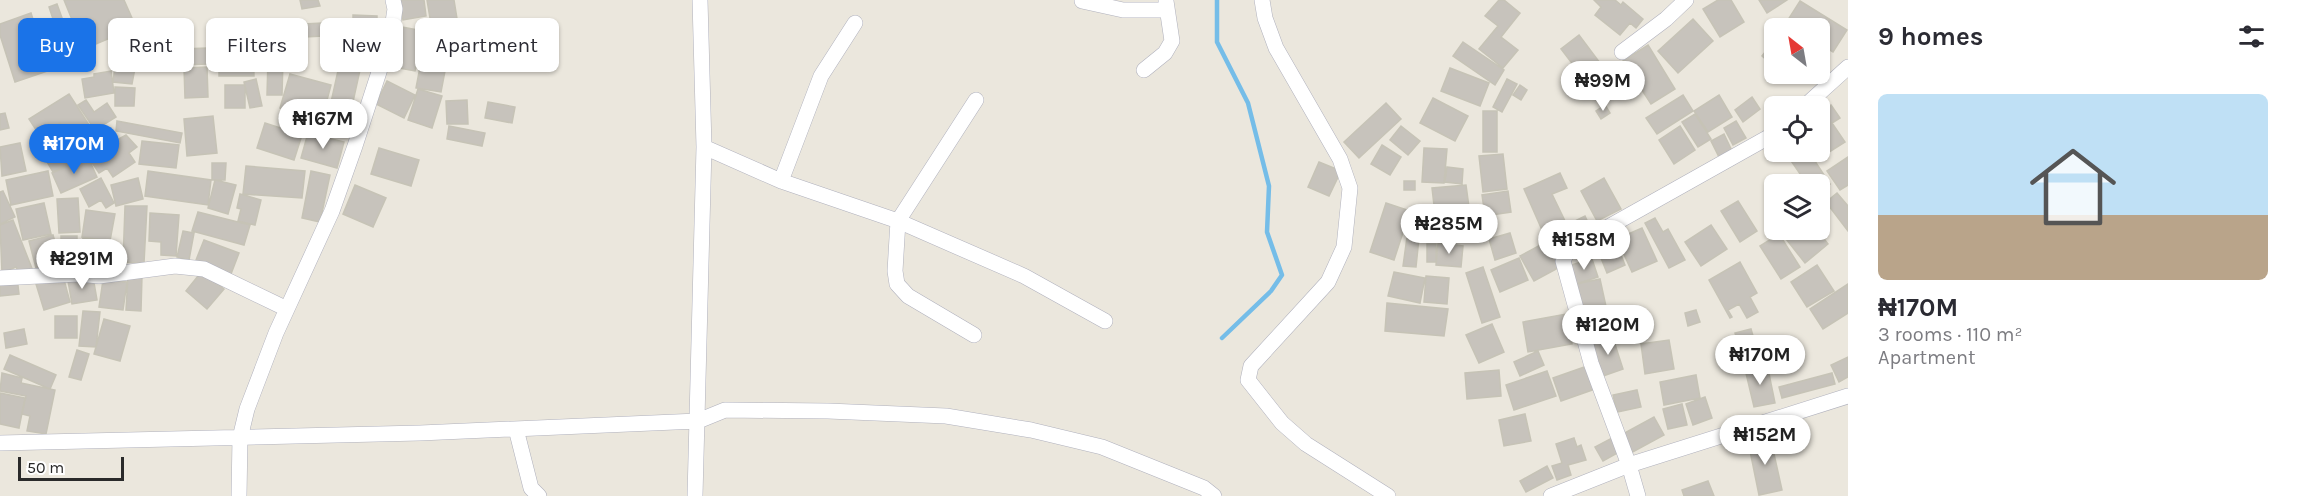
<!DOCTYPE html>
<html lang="en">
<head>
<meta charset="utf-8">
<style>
	:root { --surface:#fff; --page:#f2f2f3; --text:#2b2b33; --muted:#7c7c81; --accent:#1a73e8 }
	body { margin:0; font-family:Karla,sans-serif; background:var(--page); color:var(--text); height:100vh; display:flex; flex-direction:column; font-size:22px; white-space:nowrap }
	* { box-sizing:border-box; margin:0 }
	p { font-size:20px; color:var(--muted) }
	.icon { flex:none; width:33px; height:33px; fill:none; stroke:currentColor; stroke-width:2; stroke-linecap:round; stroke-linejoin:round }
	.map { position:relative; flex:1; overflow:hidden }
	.side { display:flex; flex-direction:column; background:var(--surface); width:450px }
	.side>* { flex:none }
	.banner { position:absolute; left:18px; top:18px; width:570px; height:54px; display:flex; gap:12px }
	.needle { width:39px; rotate:329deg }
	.controls { position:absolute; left:1764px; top:18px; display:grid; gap:12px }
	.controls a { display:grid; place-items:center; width:66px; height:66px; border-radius:9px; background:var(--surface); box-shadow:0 2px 4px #0004; font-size:30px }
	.scale { position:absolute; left:18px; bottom:15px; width:106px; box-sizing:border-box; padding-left:6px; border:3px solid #2a2a2a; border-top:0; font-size:16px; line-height:21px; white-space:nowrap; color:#2a2a2a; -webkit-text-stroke:4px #fff; paint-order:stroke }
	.price { position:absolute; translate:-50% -51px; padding:0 14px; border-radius:21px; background:#fff; color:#222; font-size:20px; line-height:39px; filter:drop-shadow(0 2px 3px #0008) }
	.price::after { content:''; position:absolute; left:50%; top:36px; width:18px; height:14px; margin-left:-9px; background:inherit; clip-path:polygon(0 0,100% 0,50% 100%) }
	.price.selected { background:var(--accent); color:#fff }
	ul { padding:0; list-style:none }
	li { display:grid; align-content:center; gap:12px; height:318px; padding:0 30px }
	li span { display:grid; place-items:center; height:186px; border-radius:9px; color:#555 }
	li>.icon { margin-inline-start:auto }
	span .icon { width:108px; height:108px; fill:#fffc; stroke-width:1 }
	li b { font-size:26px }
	h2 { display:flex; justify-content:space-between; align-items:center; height:72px; padding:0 30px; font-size:26px }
	.tag { padding:0 21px; border-radius:9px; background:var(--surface); box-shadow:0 2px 4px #0004; font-size:21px; line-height:54px }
	.tag.selected { background:var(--accent); color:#fff }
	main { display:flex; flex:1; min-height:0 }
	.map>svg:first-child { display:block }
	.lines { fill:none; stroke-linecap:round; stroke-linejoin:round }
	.stream { stroke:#75bde8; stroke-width:4.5 }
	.building { fill:#c7c3bc; stroke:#c6c3b6; stroke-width:1.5 }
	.minor-casing { stroke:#b0b1bd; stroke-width:16 }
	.minor { stroke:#fff; stroke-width:15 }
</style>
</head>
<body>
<main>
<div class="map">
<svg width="1848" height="496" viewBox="0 0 1848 496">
	<rect width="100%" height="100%" fill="#ebe7dd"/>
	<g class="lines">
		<!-- stream -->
		<path class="stream" d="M1217,0v42l31,61 21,83 -2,46 15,43 -11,16 -49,47"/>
	</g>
	<!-- building -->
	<path class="building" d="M64,0h60l12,27 -52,22z
		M300,0h18l2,6 -18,3z
		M399,0h25l2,16 -23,4z
		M427,0h27l4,25 -26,5z
		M1499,0h5l16,13 -19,24 17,13 -15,18 -24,-19 19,-23 -13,-10z
		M1594,0h21l6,5 2,-3 20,17 -7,9 -6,-5 -10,12 -25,-20 6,-8z
		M1718,0h13l13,22 -24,15 -17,-28z
		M1759,0h28l-20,13z
		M1800,1l47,29 -14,22 -13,-8v-16h-25l-9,-5z
		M57,4l13,36 -9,3 -12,-36z
		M31,13l13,41 16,-6 5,17 -50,17 -15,-47v-11z
		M353,15l24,1v16l-24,-1z
		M1693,19l20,22 -35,32 -20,-22z
		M322,23l1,13 -18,1 -1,-13z
		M402,27l22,4 -9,40 -22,-4z
		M426,32l51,3 -1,16 -51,-3z
		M1579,35l39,52 -18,13 -39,-51z
		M1774,41v26l-12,-11z
		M1463,42l41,28 -9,15 -42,-29z
		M331,43l36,4 -3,18 -35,-4z
		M1648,45l27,44 -24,15 -28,-43z
		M82,46l5,18 -15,4 -4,-18z
		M219,47h34l1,29h-35z
		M207,48v16l-25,1 -1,-16z
		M268,59l15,1 -1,35h-15z
		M115,66l20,2 -3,16 -19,-2z
		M339,66l21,4 -13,59 -21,-4z
		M207,67l1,30 -23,1 -1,-30z
		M420,67l25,4 -4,21 -25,-4z
		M1450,68l39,15 -9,23 -39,-15z
		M111,71l3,22 -29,5 -3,-19 12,-2v-3z
		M290,74l41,11 -9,34 -42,-11z
		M256,79l6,27 -12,2 -6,-26z
		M1507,79l10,5 -15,28 -9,-5z
		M387,81l28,14 -11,23 -28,-14z
		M225,85h20v23h-20z
		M1520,85l7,5 -6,10 -8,-5z
		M115,87l20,1 -1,18h-19z
		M418,89l24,7 -10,32 -24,-8z
		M69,94l24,37 -20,13 -13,-21 -20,13 -11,-17z
		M1683,95l10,16 -36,23 -11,-16z
		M1719,95l13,22 -24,15 -14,-21z
		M1752,97l8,12 -17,13 -8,-12z
		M1433,98l35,18 -13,25 -35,-18z
		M86,100l8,12 13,-9 9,14 -21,13 -17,-25z
		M467,100l1,24h-21l-1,-23z
		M488,102l27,5 -3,16 -27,-5z
		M1386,103l15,16 -42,39 -15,-16z
		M1605,105l5,8 -9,6 -5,-8z
		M1831,105l9,13 -8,5 13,19 -22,14 -3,-6v-38z
		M1483,111h14v41h-14z
		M5,113l4,15 -9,2v-16z
		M1695,114l16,25 -13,8 -16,-25z
		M213,116l4,37 -30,3 -3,-37z
		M117,121l65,12 -2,10 -64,-12z
		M1736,121l10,17 -13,7 -9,-17z
		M265,123l37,12 -8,25 -37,-12z
		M449,126l36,7 -3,13 -35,-7z
		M1401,126l19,15 -12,14 -18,-15z
		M1680,126l15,24 -21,14 -15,-24z
		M308,133l36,9 -7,26 -36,-10z
		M1724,134l8,17 -13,6 -8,-16z
		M102,135l6,10 18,-10 11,12 -8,6 6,9 -22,15 -6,-9 -8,5 -17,-25z
		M142,141l37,4 -3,23 -37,-4z
		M20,143l6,28 -24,5 -2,-29z
		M1382,145l19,12 -11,18 -19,-11z
		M69,147l7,13 -23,12 -7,-12z
		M379,148l40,12 -8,26 -40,-12z
		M1424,148l23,1 -3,34 -22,-1z
		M1785,152h24l21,32 -10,7v-7h-13z
		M1503,154l4,35 -24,3 -4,-36z
		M88,157l9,20 -36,16 -9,-20z
		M1848,157v28l-8,5 -13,-19z
		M1319,162l22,9 -12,25 -21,-9z
		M212,163h14l-1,17h-13z
		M246,166l59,5 -3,27 -59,-4z
		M1447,167l16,2 -1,15 -17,-2z
		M48,171l5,25 -42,9 -5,-25z
		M148,171l63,9 -3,25 -63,-9z
		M311,171l19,4 -10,47 -18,-4z
		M1560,173l7,15 -15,6 15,31 18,-9 5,11 -41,19 -25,-57z
		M101,178l13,25 -8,5 -5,-8 -12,7 -9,-18z
		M138,178l5,21 -27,7 -5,-21z
		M1604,178l17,31 -24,12 -16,-30z
		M215,180l21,5 -8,29 -20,-6z
		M1404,181h11v9h-11z
		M355,185l31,13 -13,29 -30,-13z
		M1466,185l3,22 -8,1 3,30 -26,2 -6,-52z
		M3,191l12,26 -15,7v-32z
		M1508,191l3,21 -26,4 -3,-21z
		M1837,193l11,13v25l-22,-29z
		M240,194l21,6 -6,25 -17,-4 3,-12 -4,-1z
		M78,198l2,34 -21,1 -2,-34z
		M1738,201l19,30 -17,11 -19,-31z
		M44,203l7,31 -28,6 -7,-31z
		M1386,203l24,8 -16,49 -24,-8z
		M125,206h22l-3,57 -21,-1z
		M86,210l29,4 -5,27 -28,-4z
		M198,212l52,13 -6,20 -52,-14z
		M150,213l29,2 -3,41 -15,-1v-13l-12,-1z
		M1422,216l4,16 -9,2 -4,-16z
		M1655,218l8,14 5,-3 17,31 -16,8 -24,-45z
		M13,220l20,51 -14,2 -3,-6 -14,6 -2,-48z
		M1711,225l16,24 -26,17 -16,-24z
		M1642,228l15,33 -25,11 -15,-33z
		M1779,230h38l11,14 -23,19z
		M183,231l11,2 -5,27 -12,-3z
		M1510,233l6,20 -21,7 -6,-21z
		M1779,234l21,33 -19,12 -21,-33z
		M53,235l9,31 -25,6 -8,-31z
		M61,236h16v27h-16z
		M1407,237l12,1 -3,29 -13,-1z
		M83,238l25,5 -7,31 -24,-5z
		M204,240l35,13 -8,21 -35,-14z
		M1546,242l14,25 -26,14 -14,-25z
		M1438,243l25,3 -2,21 -25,-2z
		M1427,244h9v18h-9z
		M1617,245l8,20 -18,8 -8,-20z
		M1519,258l9,22 -28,12 -9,-22z
		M1592,259l6,18 -22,7 -5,-19z
		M1740,262l17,31 -7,4 8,15 -11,6 -8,-14 -11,6 4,7 -2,1 -21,-38z
		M1817,265l17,26 -27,16 -16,-25z
		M1483,267l17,50 -18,6 -16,-50z
		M202,271l22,18 -17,20 -21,-18z
		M1394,272l31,6 -5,25 -32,-7z
		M63,276l7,26 -26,8 -8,-26z
		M128,276h14l-1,35 -15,-1z
		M1426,276l23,2 -2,26 -23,-2z
		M17,277l2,17 -19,2v-17z
		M93,277l4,23 -25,4 -4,-23z
		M1600,279l12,55 -22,5 -13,-55z
		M103,280l24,2 -4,28 -24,-3z
		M1848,284v29l-25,16 -13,-20z
		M1387,303l61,6 -4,27 -59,-5z
		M1696,310l4,12 -12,4 -3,-13z
		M83,311l17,1 -4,35 -17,-1z
		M1566,314l6,30 -44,8 -5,-30z
		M55,316h22v22h-22z
		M104,319l26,7 -10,35 -26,-7z
		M1492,324l12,28 -25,11 -13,-28z
		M24,329l3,15 -21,4 -2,-15z
		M1751,329l9,31 -16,5 -9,-32z
		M1612,335l11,34 -20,7 -11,-34z
		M1669,340l5,29 -29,5 -4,-30z
		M77,350l12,4 -8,26 -12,-3z
		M1538,351l6,14 -24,11 -6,-14z
		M10,355l46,20 -6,14 -46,-20z
		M1848,357v20l-9,5 -8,-17z
		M1767,364l8,39 -21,4 -9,-38z
		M1590,365l8,23 -37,13 -8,-23z
		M1499,370l2,26 -34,3 -2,-26z
		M1547,371l9,25 -42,14 -8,-25z
		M2,373l20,5 -1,5 34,7 -9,44 -19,-3 3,-15 -8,-2 4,-18 -26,-5z
		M1832,373l3,11 -53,14 -3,-11z
		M1696,375l4,23 -36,7 -4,-23z
		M1637,390l4,17 -24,5 -4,-17z
		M0,393l25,5 -6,30 -19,-4z
		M1705,397l7,21 -19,7 -7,-21z
		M1682,404l5,21 -19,4 -5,-20z
		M1525,414l6,27 -27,5 -5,-26z
		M1654,417l10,18 -35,19 -10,-18z
		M1791,424l4,17 -11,3 -5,-17z
		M1770,436l12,54 -23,5 -11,-54z
		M1614,437l7,14 -18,10 -8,-14z
		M1574,438l3,9 4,-2 5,15 -18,5 3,10 -14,5 -5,-14 10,-3 -6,-19z
		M1547,466l6,12 -27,14 -6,-11z
		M1708,481l6,15h-30l-2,-6z"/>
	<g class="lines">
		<defs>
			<path id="minor" d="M1262,0l3,18 11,30 64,111 10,29 -6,59 -16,35 -77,84 -3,14 34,43 24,21 82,52
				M1082,1l41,9h44
				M1622,52l44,-33 20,-19
				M1144,70l21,-17 7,-12 -6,-40
				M1805,106l43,-39
				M704,147l77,34 117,40 126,55 81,45
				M781,181l40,-105 34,-53
				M0,278l78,-4 21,2 76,-10 29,3 83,40
				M974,335l-66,-39 -11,-12 -2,-13 3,-50 78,-121
				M516,429l15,59 8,8
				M0,443l420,-10 278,-12 27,-11 103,1 118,5 85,14 71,17 102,41 10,8
				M239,496l1,-58 7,-29 29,-76 56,-122 23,-65 36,-111 4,-26 -2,-9
				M695,496l9,-349 -4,-147
				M1551,496l78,-31 219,-69
				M1638,496l-9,-31 -38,-102 -28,-102 6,-12 205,-115"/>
		</defs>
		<!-- minor casing -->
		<use href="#minor" class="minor-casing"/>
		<!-- minor -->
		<use href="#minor" class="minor"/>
	</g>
</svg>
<div class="controls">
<a><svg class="needle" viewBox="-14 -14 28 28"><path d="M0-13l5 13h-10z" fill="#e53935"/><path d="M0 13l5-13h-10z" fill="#7c7c81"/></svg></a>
<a><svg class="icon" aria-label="locate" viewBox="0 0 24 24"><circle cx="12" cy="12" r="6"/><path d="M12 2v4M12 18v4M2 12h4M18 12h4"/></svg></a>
<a><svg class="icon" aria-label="layers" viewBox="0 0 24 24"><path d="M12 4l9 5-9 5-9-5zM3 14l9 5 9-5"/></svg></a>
</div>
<div class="scale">50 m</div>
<b class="price" style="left:1603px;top:112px">₦99M</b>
<b class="price" style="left:323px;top:150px">₦167M</b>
<b class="price selected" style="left:74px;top:175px">₦170M</b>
<b class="price" style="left:1449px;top:255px">₦285M</b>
<b class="price" style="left:1584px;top:271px">₦158M</b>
<b class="price" style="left:82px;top:290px">₦291M</b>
<b class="price" style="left:1608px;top:356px">₦120M</b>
<b class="price" style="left:1760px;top:386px">₦170M</b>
<b class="price" style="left:1765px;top:466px">₦152M</b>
<div class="banner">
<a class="tag selected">Buy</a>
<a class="tag">Rent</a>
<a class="tag">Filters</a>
<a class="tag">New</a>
<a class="tag">Apartment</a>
</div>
</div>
<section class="side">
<h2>9 homes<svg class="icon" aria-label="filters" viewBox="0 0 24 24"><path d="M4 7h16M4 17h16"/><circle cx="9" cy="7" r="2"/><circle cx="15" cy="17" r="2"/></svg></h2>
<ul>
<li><span style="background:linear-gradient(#bfe0f5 65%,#b9a48a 0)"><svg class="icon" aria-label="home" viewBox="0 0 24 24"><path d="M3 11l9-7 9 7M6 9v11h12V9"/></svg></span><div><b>₦170M</b><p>3 rooms · 110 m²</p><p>Apartment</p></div></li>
</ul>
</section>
</main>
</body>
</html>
